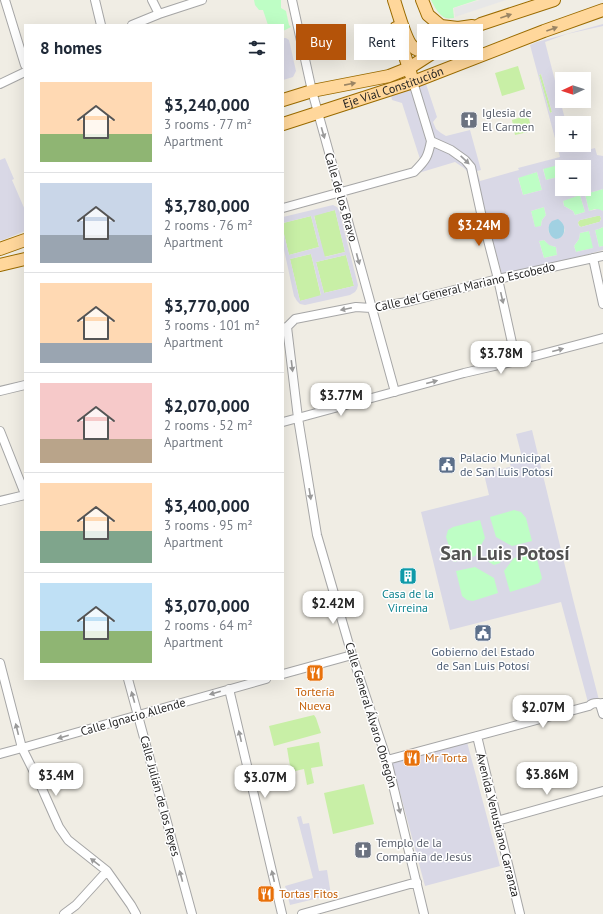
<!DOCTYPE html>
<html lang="en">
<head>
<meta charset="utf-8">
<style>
	:root { --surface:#fff; --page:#f6f6f7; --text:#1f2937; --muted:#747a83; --line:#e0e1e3; --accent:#b45309 }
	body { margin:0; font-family:"PT Sans",sans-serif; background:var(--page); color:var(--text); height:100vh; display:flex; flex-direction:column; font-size:15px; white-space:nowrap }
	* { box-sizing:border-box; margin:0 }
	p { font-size:13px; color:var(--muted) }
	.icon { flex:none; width:22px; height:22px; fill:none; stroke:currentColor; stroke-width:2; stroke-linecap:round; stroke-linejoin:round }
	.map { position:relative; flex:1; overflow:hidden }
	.sheet { position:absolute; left:24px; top:24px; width:260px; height:656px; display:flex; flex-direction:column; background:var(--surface); border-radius:0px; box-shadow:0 4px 16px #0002 }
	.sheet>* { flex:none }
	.banner { position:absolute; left:296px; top:24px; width:247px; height:36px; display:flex; gap:8px }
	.needle { width:26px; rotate:267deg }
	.tools { position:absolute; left:555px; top:72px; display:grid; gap:8px }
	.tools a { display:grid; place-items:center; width:36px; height:36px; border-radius:0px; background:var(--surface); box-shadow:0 4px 16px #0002; font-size:20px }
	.price { position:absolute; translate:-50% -34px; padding:0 9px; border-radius:8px; background:#fff; color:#222; font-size:13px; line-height:26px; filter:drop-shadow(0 1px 2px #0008) }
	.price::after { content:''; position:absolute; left:50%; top:24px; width:12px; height:9px; margin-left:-6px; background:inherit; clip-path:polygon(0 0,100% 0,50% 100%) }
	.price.on { background:var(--accent); color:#fff }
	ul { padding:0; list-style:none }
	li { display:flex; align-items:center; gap:12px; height:100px; padding:0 16px }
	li+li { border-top:1px solid var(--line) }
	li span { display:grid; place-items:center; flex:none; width:112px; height:80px; border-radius:0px; color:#555 }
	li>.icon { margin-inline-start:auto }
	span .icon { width:48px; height:48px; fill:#fffc; stroke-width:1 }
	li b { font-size:17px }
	h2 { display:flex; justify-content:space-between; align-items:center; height:48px; padding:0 16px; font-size:17px }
	.pill { padding:0 14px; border-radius:0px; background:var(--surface); box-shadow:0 4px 16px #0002; font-size:14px; line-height:36px }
	.pill.on { background:var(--accent); color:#fff }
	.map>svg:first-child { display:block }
	.grass { fill:#c8efa6 }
	.park { fill:#befec5 }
	.parking { fill:#e7e7e7 }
	.plaza { fill:#d9d8e6; fill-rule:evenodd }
	.water { fill:#a1d1e2 }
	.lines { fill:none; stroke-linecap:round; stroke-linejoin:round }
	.minor-casing { stroke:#a6a6a6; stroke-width:10 }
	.primary-casing { stroke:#9a6b00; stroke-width:14 }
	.minor { stroke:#fff; stroke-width:8 }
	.primary { stroke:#ffd79b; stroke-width:12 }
	.oneway { fill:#9a8463 }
	.oneway2 { fill:#9a9a9a }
	.labels { text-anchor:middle; stroke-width:3; stroke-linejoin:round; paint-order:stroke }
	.street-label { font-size:12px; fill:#1f1f1f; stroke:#fff }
	.worship-label { font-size:12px; fill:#5b616d; stroke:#fff; text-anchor:start }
	.service-label { font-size:12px; fill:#4e5e75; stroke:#fff; text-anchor:start }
	.culture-label { font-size:12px; fill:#0d838f; stroke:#fff }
	.food-label { font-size:12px; fill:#c56008; stroke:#fff; text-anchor:start }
	.town-label { font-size:20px; font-weight:bold; fill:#525252; stroke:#fff }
</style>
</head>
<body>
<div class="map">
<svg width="603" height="914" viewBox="0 0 603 914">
	<rect width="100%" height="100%" fill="#f0ede4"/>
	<!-- grass -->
	<path class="grass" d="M518,66l7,23 -23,7 -7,-23z
		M541,74l11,38 -2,1 -11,-38z
		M528,115l4,16 -17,4 -3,-15z
		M335,210l10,42 -21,5 -10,-42z
		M311,216l8,31 -30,8 -6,-25v-7z
		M597,216h3l1,2 -1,4h-1l-18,5c-3,-2 -4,-5 -1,-7z
		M311,254l10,42 -21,5 -10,-42z
		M346,255l8,31 -30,7 -8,-31z
		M314,715l2,3 5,15 -47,13 -5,-20z
		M319,742l4,24 -12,2 3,15 -7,2 -3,-16 -13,3 -4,-24z
		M364,784l10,40 -41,10 -9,-41z"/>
	<!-- park -->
	<path class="park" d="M254,0h27v8l5,3 3,14 2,2 -8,4v-6h-15l-5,-15h-4l-4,-5z
		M431,0h46l-24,8 1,10c-3,0 -5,1 -8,0 -7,-2 -12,-12 -15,-18z
		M562,163l1,4h-1v9l-16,4 -3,-12z
		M537,172l5,18 -19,5 -5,-18z
		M603,189v22l-8,-2 -6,2 -4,-17z
		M580,195l5,17 -10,3 -2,-4 -9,-5 -1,-6z
		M544,207l2,8 -4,5 -1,6 -6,2 -4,-17z
		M603,227v19l-4,1 -4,-17 4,-1z
		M589,231l5,17 -18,4 -2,-6 5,-7 1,-6z
		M544,240c3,3 7,6 12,7l1,8 -13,3 -5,-17z
		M520,497l35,83 -49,22h-49l-18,-74z"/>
	<!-- parking -->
	<path class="parking" d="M480,0h26l-51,17 -1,-9z"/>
	<!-- plaza -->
	<path class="plaza" d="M603,24v2l-36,8 -22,8 21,81h-4v22h11l10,6 12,-3 2,7 6,1v33l-18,5 4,17 9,-2 5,2v16l-4,2 -4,1 4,17 4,-1v4l-100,28 -25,-91 -4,-8 -10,-11 -9,-6 -40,12 -1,-2 6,-13 -18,-56 -10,-3 -2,-10 34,-12 13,39 -4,5 3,7 5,4 5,3 24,-6 11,40 -4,1 3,10 39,-11 -1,-2 42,-11 -30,-112 7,-3zM541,74l11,38 -2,1 -11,-38zM562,164l1,3h21v22h-22v-13l-16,4 -3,-11zM537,172l5,18 -19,5 -5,-17zM580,195l5,17 -10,3 -2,-4 -9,-5 -1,-5zM544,207l2,8 -4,5 -1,6 -6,1 -4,-16zM597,216h3l1,2v2l-2,2 -18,5 -2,-1 -1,-2v-2l2,-2zM561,222l2,2 2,6 -2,5 -6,4 -5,-3 -3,-3 -1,-4 3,-6zM589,231l4,17 -17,4 -2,-6 5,-7 1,-6zM544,240l5,5 7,2 1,8 -13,3 -5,-17z
		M283,38h3l3,2 7,31 -3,6 -10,3z
		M5,158l9,21 -2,1 13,30v21l-22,9h-3v-80z
		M333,205l4,2 2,3 19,75 -1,4 -2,3 -5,3 -45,10 -5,-1 -3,-3 -3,-5 -11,-51v-15l6,25 30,-8 -8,-31 -28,7v-6zM335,210l10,42 -20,5 -11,-41zM311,254l10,41 -21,6 -10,-42zM346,255l8,31 -30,7 -8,-31z
		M532,430l41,169 27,105 -11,2 -28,-104 -111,28 -29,-118 68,-17 -6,-25 12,-3 1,4 13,-4h2l-1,-3 13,-3 -7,-27zM514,510l7,2 5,6 6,23 -20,5 -16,-9 -6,-20zM480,520l5,18 -10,18 -21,6 -8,-25 2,-7 5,-3zM496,549l5,3 1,6 -2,5 -6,2 -5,-3 -2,-6 4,-5zM535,552l7,26 -3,5 -6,2 -23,7 -6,-21 10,-13zM475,567l19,11 4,15 -25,8 -6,-1 -5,-4 -6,-25z
		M467,742l33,124 -75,20 -33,-123z
		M301,816l2,8 6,-1 10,48 8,-1 4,25 -41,10 -5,-19 28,-8 -16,-61z"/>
	<!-- water -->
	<path class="water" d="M558,219c2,2 4,3 5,5 3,5 1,15 -7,15 -5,-1 -9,-8 -7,-13 0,-2 2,-4 3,-5z"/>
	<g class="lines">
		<defs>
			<path id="minor" d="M5,0l20,65
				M95,0l6,25
				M152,0l7,14
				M292,0l20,91 28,101 55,200
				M132,25l27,-11 43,-14
				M413,82l18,59 20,9 14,10 6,7 10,46 17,66 18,82
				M0,84l25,-12
				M283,208l131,-36c12,-12 14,-15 17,-31
				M593,258l10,46
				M287,327l11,91 19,117 35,120 35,105 37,154
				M283,328l4,-1 8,-8 61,-12 15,1 36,-6 91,-23 105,-23
				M0,391l25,-6
				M283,422l181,-49 52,-12 87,-23
				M0,431l25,63
				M0,501l25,-6
				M0,663l22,85 17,34 20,45 9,13 39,31 24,34 5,9
				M283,674l69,-19
				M128,679l64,235
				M229,689l53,225
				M600,704l3,10
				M477,736l43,178
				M0,754l22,-6 244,-69
				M387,760l202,-54c5,-5 9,-2 14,-3
				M497,821l106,-30
				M64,914l12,-9 31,-34
				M302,914l115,-32"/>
			<g id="primary">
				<path d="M394,0c3,9 12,42 19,47 7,6 16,4 24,-1"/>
				<path d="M422,0l6,15 13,11 17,2 14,-2"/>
				<path d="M396,28l15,47"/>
				<path d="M283,100l29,-9 77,-15 20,-8 45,-29 27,-15 73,-24"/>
				<path id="s1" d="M283,124l130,-42 131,-51 59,-21"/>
				<path d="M0,249l25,-9"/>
				<path d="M0,265l25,-6"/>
			</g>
		</defs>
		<!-- minor casing -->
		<use href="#minor" class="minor-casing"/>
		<!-- primary casing -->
		<use href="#primary" class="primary-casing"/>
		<!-- minor -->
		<use href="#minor" class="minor"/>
		<!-- primary -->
		<use href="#primary" class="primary"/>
	</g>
	<!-- one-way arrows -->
	<defs><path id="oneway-solid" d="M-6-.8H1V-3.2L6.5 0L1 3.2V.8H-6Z"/></defs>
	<g class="oneway">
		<use href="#oneway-solid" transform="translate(506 16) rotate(-19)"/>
		<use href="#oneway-solid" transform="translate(552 29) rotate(-20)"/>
		<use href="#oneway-solid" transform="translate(350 84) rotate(-11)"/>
	</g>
	<g class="oneway2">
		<use href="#oneway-solid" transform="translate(323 133) rotate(74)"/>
		<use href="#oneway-solid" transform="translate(465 160) rotate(43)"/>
		<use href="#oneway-solid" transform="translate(358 259) rotate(75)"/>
		<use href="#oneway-solid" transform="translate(502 298) rotate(77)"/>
		<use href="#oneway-solid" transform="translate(346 309) rotate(168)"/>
		<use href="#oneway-solid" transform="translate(558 350) rotate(-15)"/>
		<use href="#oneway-solid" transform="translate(292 366) rotate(83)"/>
		<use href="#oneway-solid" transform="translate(432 382) rotate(-15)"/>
		<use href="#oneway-solid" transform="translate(310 494) rotate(81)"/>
		<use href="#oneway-solid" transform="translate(215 693) rotate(164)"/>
		<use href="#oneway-solid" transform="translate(133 697) rotate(-106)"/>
		<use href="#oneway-solid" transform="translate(17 729) rotate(-104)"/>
		<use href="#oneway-solid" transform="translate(240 736) rotate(-103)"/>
		<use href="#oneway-solid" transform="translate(63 737) rotate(164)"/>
		<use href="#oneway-solid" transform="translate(399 808) rotate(77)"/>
		<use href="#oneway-solid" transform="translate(95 862) rotate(-142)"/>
		<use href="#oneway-solid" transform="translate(181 876) rotate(-105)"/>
		<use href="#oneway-solid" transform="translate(273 876) rotate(-103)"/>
	</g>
	<!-- icons -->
	<defs>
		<symbol id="church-square" viewBox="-11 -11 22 22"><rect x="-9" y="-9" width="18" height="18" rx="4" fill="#6b7280" stroke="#fff"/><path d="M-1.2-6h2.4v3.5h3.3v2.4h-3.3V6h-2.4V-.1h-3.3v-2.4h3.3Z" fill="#fff"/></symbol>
		<symbol id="civic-square" viewBox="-11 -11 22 22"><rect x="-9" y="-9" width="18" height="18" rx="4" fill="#5c6f8a" stroke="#fff"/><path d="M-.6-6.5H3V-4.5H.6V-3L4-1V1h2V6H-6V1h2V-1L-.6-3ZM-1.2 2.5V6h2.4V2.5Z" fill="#fff"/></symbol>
		<symbol id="building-square" viewBox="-11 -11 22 22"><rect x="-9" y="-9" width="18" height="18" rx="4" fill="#0f9aa8" stroke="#fff"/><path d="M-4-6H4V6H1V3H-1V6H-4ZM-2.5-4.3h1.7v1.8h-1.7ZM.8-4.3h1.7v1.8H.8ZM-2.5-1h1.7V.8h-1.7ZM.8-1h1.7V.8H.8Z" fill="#fff"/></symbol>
		<symbol id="restaurant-square" viewBox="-11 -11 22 22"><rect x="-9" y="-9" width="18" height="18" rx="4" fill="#e8710a" stroke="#fff"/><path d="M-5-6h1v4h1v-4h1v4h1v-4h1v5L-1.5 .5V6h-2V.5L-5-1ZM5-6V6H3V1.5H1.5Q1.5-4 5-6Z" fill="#fff"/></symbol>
	</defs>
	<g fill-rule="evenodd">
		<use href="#church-square" x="459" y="110" width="20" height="20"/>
		<use href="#civic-square" x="437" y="455" width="20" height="20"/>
		<use href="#building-square" x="398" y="566" width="20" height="20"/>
		<use href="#civic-square" x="473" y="623" width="20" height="20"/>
		<use href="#restaurant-square" x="305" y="663" width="20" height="20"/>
		<use href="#restaurant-square" x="402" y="748" width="20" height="20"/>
		<use href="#church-square" x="353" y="840" width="20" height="20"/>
		<use href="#restaurant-square" x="256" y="884" width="20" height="20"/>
	</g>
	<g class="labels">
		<!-- street labels -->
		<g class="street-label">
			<text dy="4" stroke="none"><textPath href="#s1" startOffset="116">Eje Vial Constitución</textPath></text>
			<text transform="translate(341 197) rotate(74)" y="4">Calle de los Bravo</text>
			<text transform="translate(465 287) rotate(-13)" y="4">Calle del General Mariano Escobedo</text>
			<text transform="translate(371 715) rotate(73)" y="4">Calle General Álvaro Obregón</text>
			<text transform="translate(133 717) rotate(-16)" y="4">Calle Ignacio Allende</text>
			<text transform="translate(160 796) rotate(75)" y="4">Calle Julián de los Reyes</text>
			<text transform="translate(498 825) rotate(76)" y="4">Avenida Venustiano Carranza</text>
		</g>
		<!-- worship labels -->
		<g class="worship-label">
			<text x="482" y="117">Iglesia de<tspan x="482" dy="14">El Carmen</tspan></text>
			<text x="376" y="847">Templo de la<tspan x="376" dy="14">Compañía de Jesús</tspan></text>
		</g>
		<!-- service labels -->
		<g class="service-label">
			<text x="460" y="462">Palacio Municipal<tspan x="460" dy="14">de San Luis Potosí</tspan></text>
			<text x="483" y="656" text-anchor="middle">Gobierno del Estado<tspan x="483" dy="14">de San Luis Potosí</tspan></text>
		</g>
		<!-- culture labels -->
		<g class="culture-label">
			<text x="408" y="598">Casa de la<tspan x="408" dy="14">Virreina</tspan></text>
		</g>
		<!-- food labels -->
		<g class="food-label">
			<text x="315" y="696" text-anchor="middle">Tortería<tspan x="315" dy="14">Nueva</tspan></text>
			<text x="425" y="762">Mr Torta</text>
			<text x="279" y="898">Tortas Fitos</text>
		</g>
		<!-- town labels -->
		<g class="town-label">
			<text x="505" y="560">San Luis Potosí</text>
		</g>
	</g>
</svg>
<div class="tools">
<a><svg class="needle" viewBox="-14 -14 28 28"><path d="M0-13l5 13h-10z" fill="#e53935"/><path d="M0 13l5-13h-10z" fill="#747a83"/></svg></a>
<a>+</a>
<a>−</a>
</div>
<b class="price on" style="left:479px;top:247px">$3.24M</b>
<b class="price" style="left:501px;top:375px">$3.78M</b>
<b class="price" style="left:341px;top:417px">$3.77M</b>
<b class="price" style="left:333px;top:625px">$2.42M</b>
<b class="price" style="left:543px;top:729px">$2.07M</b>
<b class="price" style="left:547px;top:796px">$3.86M</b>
<b class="price" style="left:56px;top:797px">$3.4M</b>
<b class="price" style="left:265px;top:799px">$3.07M</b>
<div class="banner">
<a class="pill on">Buy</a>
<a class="pill">Rent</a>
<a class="pill">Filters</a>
</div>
<section class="sheet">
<h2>8 homes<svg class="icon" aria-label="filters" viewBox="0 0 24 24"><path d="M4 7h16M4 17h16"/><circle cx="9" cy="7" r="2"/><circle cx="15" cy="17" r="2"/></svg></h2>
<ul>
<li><span style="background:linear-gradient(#ffd9b3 65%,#8fb573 0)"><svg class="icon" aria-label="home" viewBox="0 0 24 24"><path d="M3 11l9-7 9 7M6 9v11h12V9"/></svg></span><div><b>$3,240,000</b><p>3 rooms · 77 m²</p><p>Apartment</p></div></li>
<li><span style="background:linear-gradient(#c9d6e8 65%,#9aa5b1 0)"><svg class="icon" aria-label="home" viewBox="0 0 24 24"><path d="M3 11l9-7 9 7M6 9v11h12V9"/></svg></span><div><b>$3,780,000</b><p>2 rooms · 76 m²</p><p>Apartment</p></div></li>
<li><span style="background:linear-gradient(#ffd9b3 75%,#9aa5b1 0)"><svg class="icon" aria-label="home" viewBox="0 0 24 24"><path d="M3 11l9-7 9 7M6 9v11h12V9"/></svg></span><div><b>$3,770,000</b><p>3 rooms · 101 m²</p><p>Apartment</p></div></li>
<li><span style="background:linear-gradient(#f6c9c9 70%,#b9a48a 0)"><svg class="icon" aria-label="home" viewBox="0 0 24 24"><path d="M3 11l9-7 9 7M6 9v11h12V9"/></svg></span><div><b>$2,070,000</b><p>2 rooms · 52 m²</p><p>Apartment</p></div></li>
<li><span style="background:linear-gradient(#ffd9b3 60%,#7fa58c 0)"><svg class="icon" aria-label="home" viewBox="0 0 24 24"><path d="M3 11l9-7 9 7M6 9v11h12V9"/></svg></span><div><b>$3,400,000</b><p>3 rooms · 95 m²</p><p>Apartment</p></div></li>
<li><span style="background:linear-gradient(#bfe0f5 60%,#8fb573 0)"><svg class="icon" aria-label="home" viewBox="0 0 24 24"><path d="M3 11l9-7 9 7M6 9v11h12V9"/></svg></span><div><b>$3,070,000</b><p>2 rooms · 64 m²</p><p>Apartment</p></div></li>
</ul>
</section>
</div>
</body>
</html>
